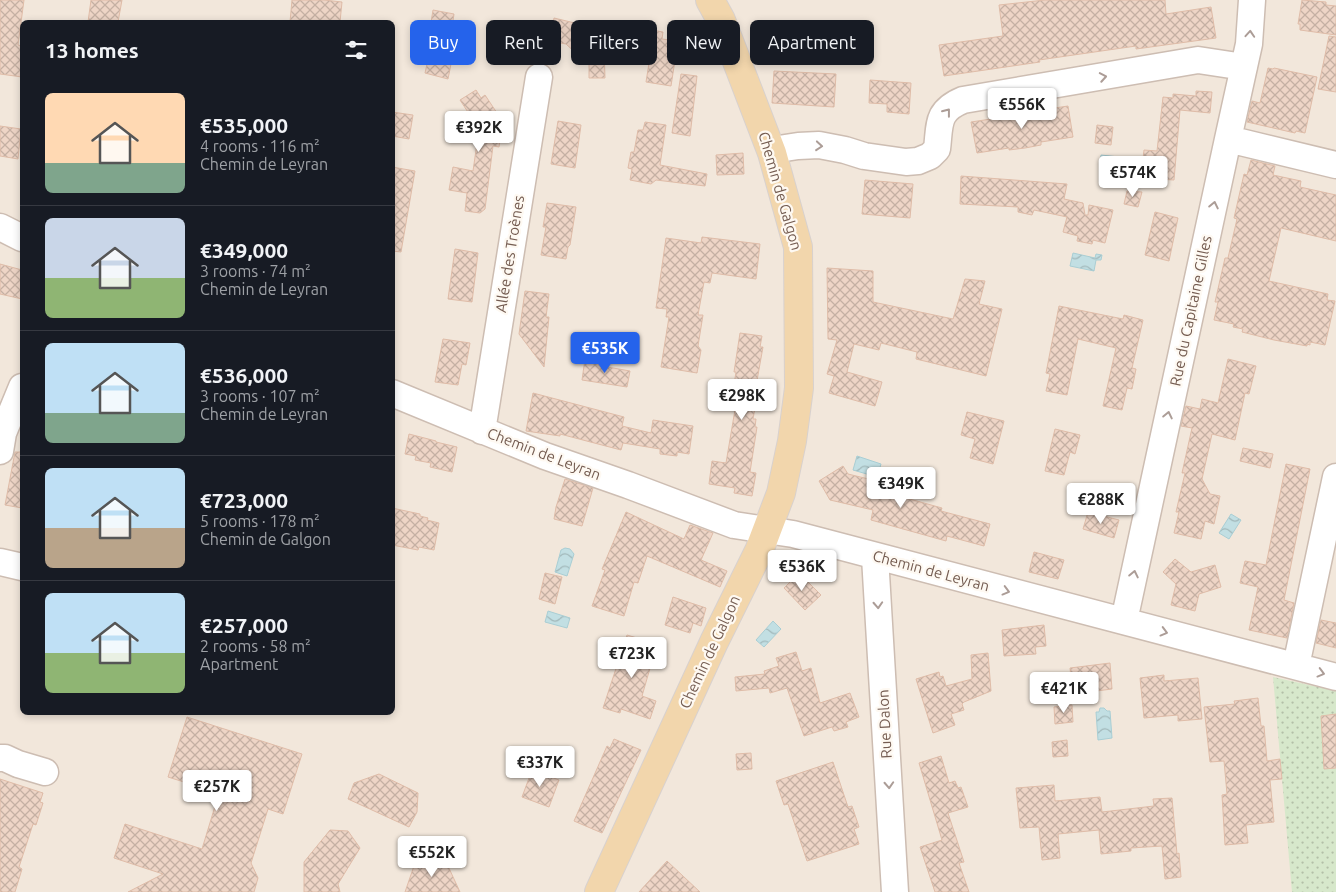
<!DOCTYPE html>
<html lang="en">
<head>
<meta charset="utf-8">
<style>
	:root { --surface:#171b24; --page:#242831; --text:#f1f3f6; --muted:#9ea1a6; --line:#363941; --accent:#2563eb }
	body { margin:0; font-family:Ubuntu,sans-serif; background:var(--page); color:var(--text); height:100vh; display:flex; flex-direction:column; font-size:19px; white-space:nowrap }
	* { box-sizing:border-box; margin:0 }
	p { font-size:16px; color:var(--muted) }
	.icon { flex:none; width:28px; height:28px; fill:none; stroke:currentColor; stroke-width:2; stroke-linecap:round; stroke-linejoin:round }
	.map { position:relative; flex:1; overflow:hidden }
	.drawer { position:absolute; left:20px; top:20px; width:375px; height:695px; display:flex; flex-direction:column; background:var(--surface); border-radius:8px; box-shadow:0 2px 8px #0003 }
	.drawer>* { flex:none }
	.top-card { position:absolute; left:410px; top:20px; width:475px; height:45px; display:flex; gap:10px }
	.price { position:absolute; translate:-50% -42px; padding:0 11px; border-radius:5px; background:#fff; color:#222; font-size:16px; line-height:32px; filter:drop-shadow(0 1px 2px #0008) }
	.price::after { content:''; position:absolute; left:50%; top:30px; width:15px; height:11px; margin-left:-8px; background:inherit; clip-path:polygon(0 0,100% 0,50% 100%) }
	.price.selected { background:var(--accent); color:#fff }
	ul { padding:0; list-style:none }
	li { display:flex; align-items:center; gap:15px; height:125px; padding:0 25px }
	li+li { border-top:1px solid var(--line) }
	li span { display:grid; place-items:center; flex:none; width:140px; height:100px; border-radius:8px; color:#555 }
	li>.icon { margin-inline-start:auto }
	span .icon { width:60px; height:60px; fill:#fffc; stroke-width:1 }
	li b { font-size:21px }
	h2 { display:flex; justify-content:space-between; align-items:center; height:60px; padding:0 25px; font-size:21px }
	.tag { padding:0 18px; border-radius:8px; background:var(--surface); box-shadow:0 2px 8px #0003; font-size:18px; line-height:45px }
	.tag.selected { background:var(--accent); color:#fff }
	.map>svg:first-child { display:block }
	.residential { fill:#f2e7db; fill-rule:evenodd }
	.park { fill:url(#park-dots) }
	.water { fill:url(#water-waves); stroke:#a9ced4 }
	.building { fill:url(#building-cross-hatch); stroke:#dfbca8 }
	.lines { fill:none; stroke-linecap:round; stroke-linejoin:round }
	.minor-casing { stroke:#cdbdb2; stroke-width:29 }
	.major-casing { stroke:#d8d1ce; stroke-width:30 }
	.minor { stroke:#fff; stroke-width:26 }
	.major { stroke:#f2d6ac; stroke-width:28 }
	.oneway { stroke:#ac9d97 }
	.labels { text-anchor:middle; stroke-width:4.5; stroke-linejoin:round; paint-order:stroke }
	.street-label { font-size:15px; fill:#745c51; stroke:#fef9f2 }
</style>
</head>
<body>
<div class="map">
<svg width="1336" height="892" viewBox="0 0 1336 892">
	<defs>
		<pattern id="park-dots" width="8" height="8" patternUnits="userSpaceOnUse" patternTransform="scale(1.25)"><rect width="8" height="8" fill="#d7e8cb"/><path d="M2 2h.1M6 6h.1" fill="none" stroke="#b3bfa7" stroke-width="1.8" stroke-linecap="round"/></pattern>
		<pattern id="water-waves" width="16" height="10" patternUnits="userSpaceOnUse" patternTransform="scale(1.25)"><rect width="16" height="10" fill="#c2dfe3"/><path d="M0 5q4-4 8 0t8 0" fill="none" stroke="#a2b8ba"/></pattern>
		<pattern id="building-cross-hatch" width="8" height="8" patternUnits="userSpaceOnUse" patternTransform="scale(1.25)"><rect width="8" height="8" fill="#eed5c6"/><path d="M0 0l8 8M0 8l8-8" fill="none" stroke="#c5b0a3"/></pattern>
	</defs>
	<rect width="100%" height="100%" fill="#fbf5ec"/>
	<!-- residential -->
	<path class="residential" d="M0,0h1336v892h-1336zM22,22h370v690h-370z"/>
	<!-- park -->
	<path class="park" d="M1273,677l63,14v201h-44z"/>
	<!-- water -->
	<path class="water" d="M1101,155l27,3 -1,13 -27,-3z
		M1073,253l22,5 1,-4 6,1 -1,5h-5l-2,11 -24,-5z
		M857,456l24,8 -4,13 -24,-7z
		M1231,514l10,6 -12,19 -10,-6z
		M565,548l5,1 4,5 -7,22 -12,-4 6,-22z
		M548,611l22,7 -3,10 -22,-6z
		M773,621l8,8 -17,18 -8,-7z
		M1100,708h4l3,3h3l2,27 -14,2 -2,-28h3z"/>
	<!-- building -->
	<path class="building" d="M0,0h24l-6,45 4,1v31l-22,-3z
		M91,0h31l-4,22h-30z
		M292,0h32l18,2 -2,20h-50z
		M1045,0h120l1,14 45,-7 5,31 -80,11v-3l-97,14 1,2 -96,14 -5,-31 64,-9 -4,-31z
		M1302,0l24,2v3l10,1v29l-36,-5v-6h-2z
		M433,10l21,4 -3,21 18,3 -2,18 -14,-2 -5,25 -23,-6 5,-22 -3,-4z
		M554,18l25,6 25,24 1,30h-16v-13l-23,-21 -16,-3z
		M647,29l16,3 -1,7 16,2 -7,45 -25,-4 3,-19 -3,-1 1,-5 -4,-1z
		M1329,36l7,1v55l-18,-3z
		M1268,68l5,1 1,-1 43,9 -12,56 -9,-2 -1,2 -48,-11 5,-21 8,2z
		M774,71l62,3 -2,33 -62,-4z
		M681,74l16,2 -7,60 -18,-3z
		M870,80l41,3 -2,31 -22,-2v-8l-18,-1z
		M476,90l5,8 4,-3 18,27 -4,25 -6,-1 -8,63 -5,4 -15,-2 2,-18 -18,-3 4,-23 20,4 6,-42 -19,-29z
		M1196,91l16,1 -2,21 -30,-3 -6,70 -33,-2 3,-28 13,1 6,-54 10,1v-4l23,2z
		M1068,106l5,31 -32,5v3l-16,3 -16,2v-2l-32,5 -6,-31 33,-5v2l32,-5 -1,-3z
		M392,112l21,3 -4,24 -17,-3z
		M558,121l23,4 -6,43 -24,-4z
		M645,122l21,3 -6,40 47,9 -2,12 -49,-6 -5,4 -21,-4 2,-11 -4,-1 3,-16h3l4,-22h5z
		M1097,125l16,2 -2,18 -16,-2z
		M0,126l21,3 -3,30 -18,-3z
		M743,153l1,21 -27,1 -1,-20z
		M1251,160l24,6 -2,9 28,6 -1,6 36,8v46l-55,-13 -12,53 59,13 -1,6 8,1 -10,44 -15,-3v3l-3,-1v2l-33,-6 -32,-8 1,-3 -10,-2 1,-3 -20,-4 4,-18h-3l10,-44h3l9,-39 -3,-1 10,-44 3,1z
		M392,167l23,4 -14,81 -9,-1z
		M961,176l106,8 -3,15 19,4 2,12h3l1,-10 24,5 -8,33 -12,-3 -1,4 -15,-3 1,-5 -15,-4 4,-15 -33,-7 -2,5 -14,-3v-5l-58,-3z
		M865,180l48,4 -3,34 -48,-4z
		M1127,191l15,1 -4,15 -14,-3z
		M547,203l29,4 -6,38 -2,2 -2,12 -25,-4 5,-28h-3z
		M1155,212l23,6 -9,43 -24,-6z
		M702,237l58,7 -4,35 -44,-6 -2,10 -6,-1 -6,33h5l-5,31 3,4 -4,23 -36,-6 8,-50h-3l1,-8 -11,-1 10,-70 35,5z
		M455,249l23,4 -6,49 -24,-3z
		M0,264l22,6v29l-22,-5z
		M827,268l46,3v31l80,17 12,-40 20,2 -6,23 23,5 -16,67 -70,-17 1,-7 -36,-9 -2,7 -25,-6 -7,28 35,10 -7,24 -46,-13 5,-17 -7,-2 10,-34 -9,-1z
		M525,291l24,3 -3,23h3l-5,50 -25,-33z
		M1059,306l64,13 1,-4 19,5 -11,48 4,1 -4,20 -5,-1 -5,22 -19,-4 13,-58 -38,-9 -11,56 -21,-4 4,-17 -4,-1z
		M740,333l22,3 -2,11h3l-7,39h3l-6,33h3l-1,8h2l-7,45 6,1 -4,23 -18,-3 1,-5 -26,-4 3,-23 14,2 12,-71 -5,-1 3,-19h-2z
		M443,339l27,4 -4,22 -4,-1 -4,21 -23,-3z
		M585,359l17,3v4l28,5 -3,16 -45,-7z
		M1228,359l28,7 -7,28 -4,-1 -10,47 -23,-6 -10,45 8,15 10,2 -6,28 -9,-3 -4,18 -27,-6 5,-21h-3l9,-39h-3l10,-45 -11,-2 5,-20 14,3 2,-10 16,4z
		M533,393l91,24 -2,9 29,7 2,-13 40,6 -4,28 -12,-2v4l-17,-2v-5l-37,-6 -2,7 -61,-16v2l-34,-5z
		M967,412l37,9 -11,43 -23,-6 5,-19 -14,-4z
		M1055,429l25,6 -5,19 -5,-2 -6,23 -19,-4z
		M409,434l27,7v1l21,5 -5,25 -22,-5 1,-4 -16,-3 1,-4 -11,-2z
		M1243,448l30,6 -3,14 -30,-7z
		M15,452h7v56l-17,-3z
		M1286,464l24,5 -26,131 10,3 -7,35 -38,-8 9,-43 -18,-4 5,-22 21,4z
		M843,466l5,8 49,12 -2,9 47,13 -1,3 49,13 -6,22 -37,-10 -1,5 -75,-21 2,-10 -43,-10 -11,-19z
		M565,479l28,9 -11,38 -28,-7 2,-12z
		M392,508l28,6v2l8,2 -1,2 12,3 -5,27 -15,-3 -1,3 -26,-5z
		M626,512l58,27 6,-14 23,8 -12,27 26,11 -7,16 -73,-31 -9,27 -4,-1 -10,34 -32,-10 13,-36 -3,-1z
		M1088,512l31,8 -5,18 -31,-9z
		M1034,552l30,8 -6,19 -29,-7z
		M1175,559l16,13 24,-7 6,22 -22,7 -4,17 -24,-6 5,-21 -13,-12z
		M545,573l17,4 -7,27 -16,-5z
		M799,573l22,22 -16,15 -21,-22z
		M673,597l33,11 -5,18 -8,-3 -3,10 -25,-8z
		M1321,620l15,3v25l-20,-5z
		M1044,625l2,21 -11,1 1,7 -32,2 -2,-26z
		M627,635l30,9 -15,52 14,5 -6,18 -29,-10 -1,4 -17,-5z
		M796,652l6,19 9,-3 9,35 30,-10 9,24 -13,5 2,5 -14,4 -2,-4 -28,9 -17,-48 -17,5 -1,-5 -33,3 -1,-14 30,-3 -1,-3 15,-5 -3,-8z
		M988,653l3,38 -27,11 -2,2 2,6 -13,4 4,11 -22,8 -17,-54 23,-7 1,5 3,-1 3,10 26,-7 -1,-24z
		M1110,663l2,26 -39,5 -3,-26z
		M1164,675v6l34,-3 4,41 -24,2v-6l-34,3 -4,-40z
		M1258,698l3,28h3l3,35 13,-2 2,20 -12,1 4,42 -28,3 2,18 -23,2 -3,-50 5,-1 -3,-33 -14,1 -6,-55 31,-3 -1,-3z
		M1072,705l1,17 -18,2 -1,-17z
		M1336,714v54l-12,1 -3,-53z
		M187,717l115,37 -19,60 -15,-5 -17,54 7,15 -4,14h-126l35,-18 -49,-16 11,-34 77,25 17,-56 -51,-16z
		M614,739l27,11 -39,83 -28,-12 33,-75 3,2z
		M1067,740l1,16 -15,1 -1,-15z
		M751,753l1,16 -15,1 -1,-16z
		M941,756l8,27 6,-2 3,7 3,-1 7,20 -20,6 16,49 -5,1 10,29h-34l-15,-45 22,-7 -23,-77z
		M833,762l15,45 4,-1 7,21 -5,2 5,15 -52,17 -19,-57 -4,1 -8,-24z
		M532,770l27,10 -10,27 -27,-10z
		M379,774l39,19 -1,19 -8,15 -61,-28 6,-16z
		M0,779l43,14 -3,9 3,1 -7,22 -3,-1 -14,43 3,2 -7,23h-15z
		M1054,785l1,16 45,-4 2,15 52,-6 -1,-7 19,-1 5,56 2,-1 2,24 -16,2 -3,-33 -31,2v3l-30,3 -2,-24 -41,4 2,24 -18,2 -3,-33 -19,1 -4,-40z
		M330,830l18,1 12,17 -22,36 2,8h-36v-30z
		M431,857l17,9 12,26h-55l10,-29z
		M667,861l33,31h-61z"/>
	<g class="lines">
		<defs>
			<path id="minor" d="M1228,139l108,26
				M772,153l13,-5 13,-2 21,-1 26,5 19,6 42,6 12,-1 12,-5 7,-7c3,-24 -1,-38 26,-49l235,-40 46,7
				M0,227l22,11
				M392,393l153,63 83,29 106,40 59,9 543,143
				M482,431l57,-354
				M0,451l3,-18 19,-46
				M875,557l20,335
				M0,562l22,5
				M1124,621l104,-482 21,-95 3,-44
				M1296,666l40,-189
				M0,758h5l13,6 27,8"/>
			<path id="major" d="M599,892l115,-250 45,-91 22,-58 11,-52 7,-53 -1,-141 -26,-94 -51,-133 -11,-20"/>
		</defs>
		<!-- minor casing -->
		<use href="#minor" class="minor-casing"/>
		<!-- major casing -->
		<use href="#major" class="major-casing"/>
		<!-- minor -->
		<use href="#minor" class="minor"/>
		<!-- major -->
		<use href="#major" class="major"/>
	</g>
	<!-- one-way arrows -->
	<defs><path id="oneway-chevron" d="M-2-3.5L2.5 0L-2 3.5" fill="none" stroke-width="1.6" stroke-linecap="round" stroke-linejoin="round" transform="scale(1.25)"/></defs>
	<g class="oneway">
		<use href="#oneway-chevron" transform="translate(1250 34) rotate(-86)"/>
		<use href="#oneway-chevron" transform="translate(1103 77) rotate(-10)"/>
		<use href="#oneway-chevron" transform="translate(947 112) rotate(-52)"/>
		<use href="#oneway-chevron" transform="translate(819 146) rotate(5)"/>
		<use href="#oneway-chevron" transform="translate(1214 205) rotate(-78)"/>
		<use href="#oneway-chevron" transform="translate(1168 415) rotate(-78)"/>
		<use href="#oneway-chevron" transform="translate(1134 574) rotate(-78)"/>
		<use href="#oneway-chevron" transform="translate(1006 591) rotate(15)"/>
		<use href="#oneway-chevron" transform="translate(878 605) rotate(87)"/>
		<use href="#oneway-chevron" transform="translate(1164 632) rotate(15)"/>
		<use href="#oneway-chevron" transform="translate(1321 673) rotate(15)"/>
		<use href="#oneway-chevron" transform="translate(889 785) rotate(87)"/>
	</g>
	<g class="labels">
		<!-- street labels -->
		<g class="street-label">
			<text transform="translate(780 191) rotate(74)" y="5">Chemin de Galgon</text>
			<text transform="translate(510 254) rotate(-81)" y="5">Allée des Troènes</text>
			<text transform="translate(1191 311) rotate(-78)" y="5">Rue du Capitaine Gilles</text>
			<text transform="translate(544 454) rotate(21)" y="5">Chemin de Leyran</text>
			<text transform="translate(931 571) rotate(15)" y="5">Chemin de Leyran</text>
			<text transform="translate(710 652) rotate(-65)" y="5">Chemin de Galgon</text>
			<text transform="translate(885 724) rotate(-93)" y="5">Rue Dalon</text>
		</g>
	</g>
</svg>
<b class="price" style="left:1022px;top:130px">€556K</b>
<b class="price" style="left:479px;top:153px">€392K</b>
<b class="price" style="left:1133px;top:198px">€574K</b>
<b class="price selected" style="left:605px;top:374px">€535K</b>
<b class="price" style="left:742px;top:421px">€298K</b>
<b class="price" style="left:901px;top:509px">€349K</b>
<b class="price" style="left:1101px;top:525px">€288K</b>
<b class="price" style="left:802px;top:592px">€536K</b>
<b class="price" style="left:632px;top:679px">€723K</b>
<b class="price" style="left:1064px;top:714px">€421K</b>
<b class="price" style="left:540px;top:788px">€337K</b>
<b class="price" style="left:217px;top:812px">€257K</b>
<b class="price" style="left:432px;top:878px">€552K</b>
<div class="top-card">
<a class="tag selected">Buy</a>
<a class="tag">Rent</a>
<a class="tag">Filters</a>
<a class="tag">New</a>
<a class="tag">Apartment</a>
</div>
<section class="drawer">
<h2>13 homes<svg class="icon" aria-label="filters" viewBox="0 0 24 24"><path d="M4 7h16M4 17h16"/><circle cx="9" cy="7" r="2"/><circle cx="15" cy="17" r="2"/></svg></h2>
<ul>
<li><span style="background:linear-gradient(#ffd9b3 70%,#7fa58c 0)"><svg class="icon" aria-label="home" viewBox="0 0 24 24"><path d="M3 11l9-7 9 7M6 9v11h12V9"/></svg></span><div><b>€535,000</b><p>4 rooms · 116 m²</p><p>Chemin de Leyran</p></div></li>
<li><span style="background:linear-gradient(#c9d6e8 60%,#8fb573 0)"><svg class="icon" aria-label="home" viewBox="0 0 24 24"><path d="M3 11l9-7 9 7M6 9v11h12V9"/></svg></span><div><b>€349,000</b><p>3 rooms · 74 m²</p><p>Chemin de Leyran</p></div></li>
<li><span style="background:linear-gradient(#bfe0f5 70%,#7fa58c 0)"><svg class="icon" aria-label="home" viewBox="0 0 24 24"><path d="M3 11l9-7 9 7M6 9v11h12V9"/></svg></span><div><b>€536,000</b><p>3 rooms · 107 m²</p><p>Chemin de Leyran</p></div></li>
<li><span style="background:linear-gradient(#bfe0f5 60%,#b9a48a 0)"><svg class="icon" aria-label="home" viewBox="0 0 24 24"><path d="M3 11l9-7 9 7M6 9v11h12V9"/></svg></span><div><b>€723,000</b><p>5 rooms · 178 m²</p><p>Chemin de Galgon</p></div></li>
<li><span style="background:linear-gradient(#bfe0f5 60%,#8fb573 0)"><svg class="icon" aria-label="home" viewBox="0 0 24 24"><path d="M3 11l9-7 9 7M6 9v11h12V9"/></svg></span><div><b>€257,000</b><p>2 rooms · 58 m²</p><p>Apartment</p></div></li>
</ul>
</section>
</div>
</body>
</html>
